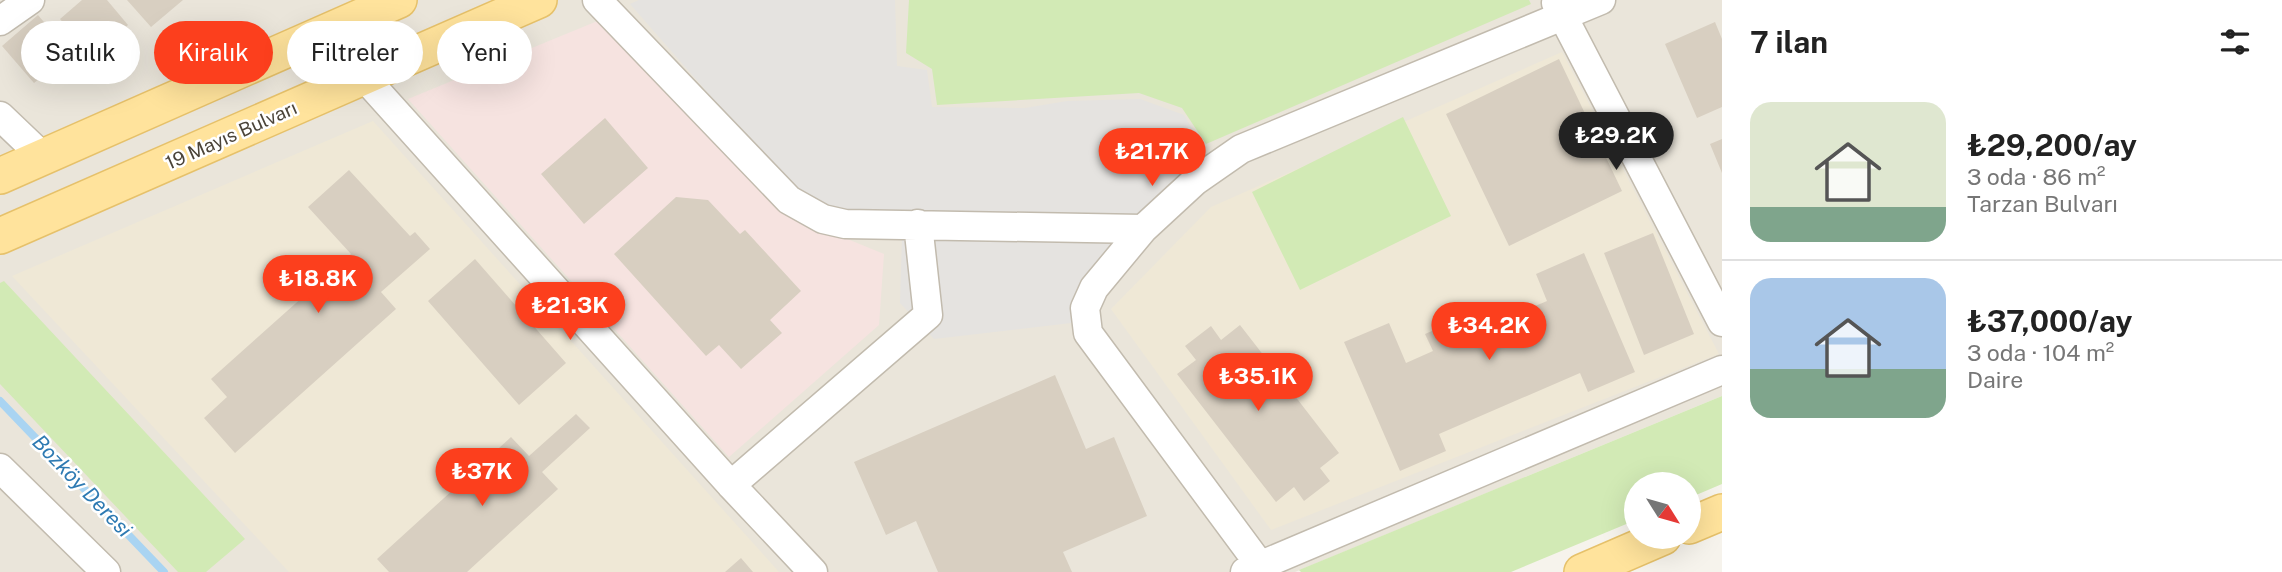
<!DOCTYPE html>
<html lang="tr">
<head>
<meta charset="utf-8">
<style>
	:root { --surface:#fff; --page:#f6f6f6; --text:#222; --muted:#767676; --line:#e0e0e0; --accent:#fc3f1d }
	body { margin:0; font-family:"Public Sans",sans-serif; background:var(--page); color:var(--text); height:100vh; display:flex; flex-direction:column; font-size:26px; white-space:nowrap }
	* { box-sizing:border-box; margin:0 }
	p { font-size:23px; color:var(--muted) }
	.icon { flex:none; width:38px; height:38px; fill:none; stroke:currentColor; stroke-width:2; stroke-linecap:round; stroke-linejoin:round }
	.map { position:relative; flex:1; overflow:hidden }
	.sheet { display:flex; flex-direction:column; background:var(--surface); width:560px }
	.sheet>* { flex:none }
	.top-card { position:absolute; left:21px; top:21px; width:665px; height:63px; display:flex; gap:14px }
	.needle { width:46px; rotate:127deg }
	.fabs { position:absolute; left:1624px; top:472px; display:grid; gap:14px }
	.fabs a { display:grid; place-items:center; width:77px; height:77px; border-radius:50%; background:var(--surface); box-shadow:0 7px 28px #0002; font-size:35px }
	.price { position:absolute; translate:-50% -60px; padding:0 16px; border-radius:24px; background:var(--accent); color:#fff; font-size:23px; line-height:46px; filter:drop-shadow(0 2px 4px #0008) }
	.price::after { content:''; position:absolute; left:50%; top:42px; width:21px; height:16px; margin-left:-10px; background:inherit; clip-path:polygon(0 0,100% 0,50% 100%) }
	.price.selected { background:#222; color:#fff }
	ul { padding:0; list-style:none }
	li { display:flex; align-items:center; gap:21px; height:175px; padding:0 28px }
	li+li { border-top:2px solid var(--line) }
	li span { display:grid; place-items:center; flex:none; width:196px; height:140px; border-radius:21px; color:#555 }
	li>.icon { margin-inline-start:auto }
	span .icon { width:84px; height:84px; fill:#fffc; stroke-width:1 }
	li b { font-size:30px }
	h2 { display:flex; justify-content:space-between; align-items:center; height:84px; padding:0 28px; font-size:30px }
	.pill { padding:0 24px; border-radius:32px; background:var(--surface); box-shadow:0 7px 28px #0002; font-size:24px; line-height:63px }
	.pill.selected { background:var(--accent); color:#fff }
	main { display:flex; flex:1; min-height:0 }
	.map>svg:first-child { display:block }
	.residential { fill:#eae5da }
	.education { fill:#efe8d6 }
	.medical { fill:#f6e3e0 }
	.green { fill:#d2eab5 }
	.parking { fill:#e5e3e0 }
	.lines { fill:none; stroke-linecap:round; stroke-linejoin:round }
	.stream { stroke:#a9d4f2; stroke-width:8 }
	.building { fill:#d8cfc1 }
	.minor-casing { stroke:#c2bbae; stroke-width:31 }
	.major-casing { stroke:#e6c16a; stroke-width:38 }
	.minor { stroke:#fff; stroke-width:28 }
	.major { stroke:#ffe39c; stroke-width:35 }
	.labels { text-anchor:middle; stroke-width:5; stroke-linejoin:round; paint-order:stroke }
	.street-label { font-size:19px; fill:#4b4439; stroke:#fff }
	.water-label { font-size:21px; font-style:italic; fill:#2e7ab2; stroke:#fff }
</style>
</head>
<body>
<main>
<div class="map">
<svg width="1722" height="572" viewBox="0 0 1722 572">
	<rect width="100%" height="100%" fill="#f6f3ec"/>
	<!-- residential -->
	<path class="residential" d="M0,0h1722v396l-427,176h-1295z"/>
	<!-- education -->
	<path class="education" d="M1562,52l157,302 -448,176 -160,-221 100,-102z
		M373,121l406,451h-490l-277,-296z"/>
	<!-- medical -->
	<path class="medical" d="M600,20l191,196 93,38 -5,71 -150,132 -321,-358z"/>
	<!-- green -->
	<path class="green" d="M909,0h620l2,4 -325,140 -24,-36 -43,-15 -202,12 -5,-36 -26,-16z
		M1403,117l48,99 -151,74 -48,-98z
		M4,281l241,258 -39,33h-28l-178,-188v-101z
		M1722,396v88l-33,14v-13h-53v35l-125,52h-210l-2,-2z"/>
	<!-- parking -->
	<path class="parking" d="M639,0h256l2,66 30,4 5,37 93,1 42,-7 73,-2 44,16 21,35 -11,27 -100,108 -23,38 -137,16 -34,-36 2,-67 -37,-7 -73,-40 -162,-185z"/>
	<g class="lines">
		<!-- stream -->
		<path class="stream" d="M0,401l164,171"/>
	</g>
	<!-- building -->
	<path class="building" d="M82,0h25l21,25 -36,32 -32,-38z
		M127,0h56l-32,27z
		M38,15l32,38 -36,30 -32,-37z
		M1715,22l7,17v68l-25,11 -32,-74z
		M1559,59l63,132 -113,55 -63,-132z
		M605,118l43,50 -64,56 -43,-50z
		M1722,139v34l-12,-29z
		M349,170l61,66 5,-4 15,17 -49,43 15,17 -161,144 -31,-35 23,-21 -16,-18 140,-125 -43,-47z
		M676,197l32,3 32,34 5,-4 56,61 -31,29 12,13 -41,36 -22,-24 -13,11 -92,-102z
		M1653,233l41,101 -50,21 -40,-102z
		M1584,253l51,119 -47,20 -8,-19 -141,61 7,17 -46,20 -56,-129 45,-19 17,40 27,-12 -8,-17 56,-24 7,16 59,-25 -11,-27z
		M475,259l91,104 -47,42 -91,-104z
		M1240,325l99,128 -19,15 10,13 -26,20 -10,-14 -18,15 -99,-128 19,-14 -11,-14 26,-20 10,14z
		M1055,375l31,74 28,-12 33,79 -84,36 9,20h-134l-22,-51 -30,14 -32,-73z
		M576,414l14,14 -48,44 16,17 -91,83h-78l-12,-13 134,-122 18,19z
		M741,558l12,14h-28z"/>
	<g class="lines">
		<defs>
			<path id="minor" d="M597,0l192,200 34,19 22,5 298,5
				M1556,3l166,319
				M0,21l30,-21
				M364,77l367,408 82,87
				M0,116l43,41
				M0,468l106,104
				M731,485l197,-170 -10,-91
				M1245,572l477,-202
				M1265,572l-177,-239 -3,-25 9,-20 49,-59 52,-48 46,-32 360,-149"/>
			<path id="major" d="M0,176l399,-176
				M0,236l539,-236
				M1689,526l33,-14
				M1582,572l81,-35"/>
		</defs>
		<!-- minor casing -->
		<use href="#minor" class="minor-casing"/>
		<!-- major casing -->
		<use href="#major" class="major-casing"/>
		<!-- minor -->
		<use href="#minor" class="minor"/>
		<!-- major -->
		<use href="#major" class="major"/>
	</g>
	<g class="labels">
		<!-- street labels -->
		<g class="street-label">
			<text transform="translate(231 135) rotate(-24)" y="7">19 Mayıs Bulvarı</text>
		</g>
		<!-- water labels -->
		<g class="water-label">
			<text transform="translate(82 486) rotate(46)" y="7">Bozköy Deresi</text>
		</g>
	</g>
</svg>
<div class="fabs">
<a><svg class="needle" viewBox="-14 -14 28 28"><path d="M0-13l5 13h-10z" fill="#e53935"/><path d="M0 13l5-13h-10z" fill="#767676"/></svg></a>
</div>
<b class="price selected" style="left:1616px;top:172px">₺29.2K</b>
<b class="price" style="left:1152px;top:188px">₺21.7K</b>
<b class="price" style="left:318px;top:315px">₺18.8K</b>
<b class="price" style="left:570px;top:342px">₺21.3K</b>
<b class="price" style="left:1489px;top:362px">₺34.2K</b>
<b class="price" style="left:1258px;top:413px">₺35.1K</b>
<b class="price" style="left:482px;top:508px">₺37K</b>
<div class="top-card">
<a class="pill">Satılık</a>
<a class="pill selected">Kiralık</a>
<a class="pill">Filtreler</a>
<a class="pill">Yeni</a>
</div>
</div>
<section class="sheet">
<h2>7 ilan<svg class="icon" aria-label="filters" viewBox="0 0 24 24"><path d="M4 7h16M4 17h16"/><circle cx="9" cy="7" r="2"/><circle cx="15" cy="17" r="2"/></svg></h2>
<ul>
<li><span style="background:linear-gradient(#dfe7d0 75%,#7fa58c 0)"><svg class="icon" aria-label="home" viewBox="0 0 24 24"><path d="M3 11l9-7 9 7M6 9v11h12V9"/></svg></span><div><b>₺29,200/ay</b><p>3 oda · 86 m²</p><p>Tarzan Bulvarı</p></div></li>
<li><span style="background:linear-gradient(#a9c7e8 65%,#7fa58c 0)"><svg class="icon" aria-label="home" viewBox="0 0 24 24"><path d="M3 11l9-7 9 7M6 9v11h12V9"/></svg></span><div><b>₺37,000/ay</b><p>3 oda · 104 m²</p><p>Daire</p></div></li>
</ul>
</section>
</main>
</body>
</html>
